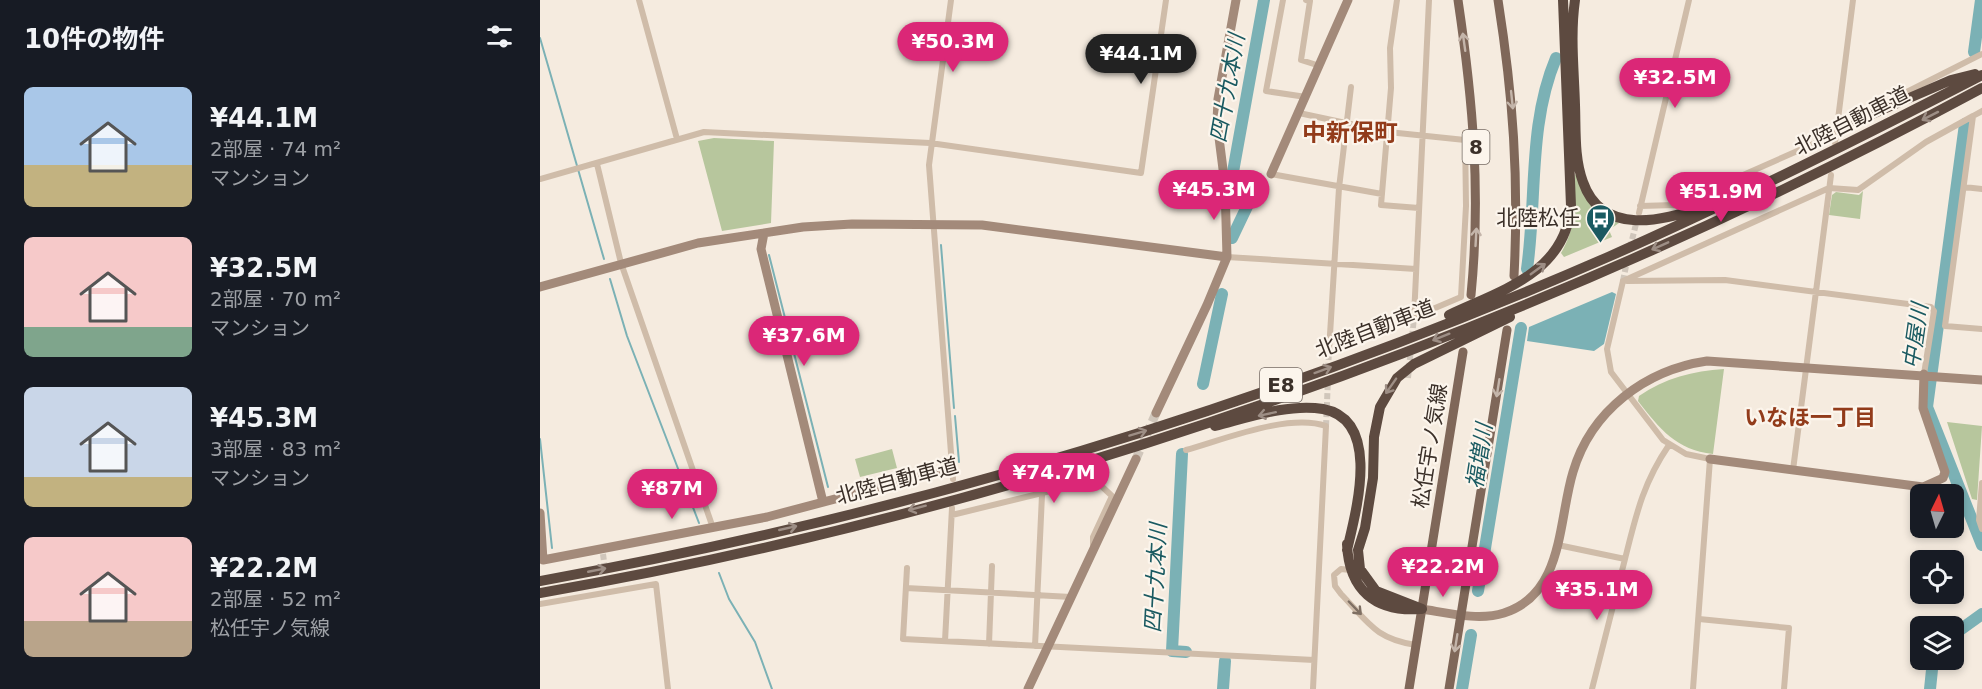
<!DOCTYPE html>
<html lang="ja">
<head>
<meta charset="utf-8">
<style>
	:root { --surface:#171b24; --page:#20242c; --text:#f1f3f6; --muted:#9ea1a6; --accent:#db2777 }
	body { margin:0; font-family:"DejaVu Sans","Noto Sans JP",sans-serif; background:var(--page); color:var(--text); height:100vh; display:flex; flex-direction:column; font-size:22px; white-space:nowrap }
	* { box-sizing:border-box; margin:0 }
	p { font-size:20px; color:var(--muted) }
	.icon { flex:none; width:33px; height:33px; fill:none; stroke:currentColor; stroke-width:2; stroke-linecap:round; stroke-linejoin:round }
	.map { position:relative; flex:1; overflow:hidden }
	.panel { display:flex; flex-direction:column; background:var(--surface); width:540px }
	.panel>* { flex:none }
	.needle { width:39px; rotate:5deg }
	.buttons { position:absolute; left:1370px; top:484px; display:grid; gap:12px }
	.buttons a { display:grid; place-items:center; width:54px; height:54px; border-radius:9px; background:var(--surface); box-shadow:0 3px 9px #0003; font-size:30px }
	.price { position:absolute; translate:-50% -51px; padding:0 14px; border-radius:21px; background:var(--accent); color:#fff; font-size:20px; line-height:39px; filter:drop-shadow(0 2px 3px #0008) }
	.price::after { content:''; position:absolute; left:50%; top:36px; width:18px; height:14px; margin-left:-9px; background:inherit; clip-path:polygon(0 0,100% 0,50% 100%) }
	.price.active { background:#222; color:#fff }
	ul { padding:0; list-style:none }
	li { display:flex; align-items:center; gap:18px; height:150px; padding:0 24px }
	li span { display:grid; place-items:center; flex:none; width:168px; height:120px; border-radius:9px; color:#555 }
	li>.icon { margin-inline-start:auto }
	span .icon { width:72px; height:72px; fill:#fffc; stroke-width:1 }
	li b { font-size:26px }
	h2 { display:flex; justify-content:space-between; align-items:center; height:72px; padding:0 24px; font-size:26px }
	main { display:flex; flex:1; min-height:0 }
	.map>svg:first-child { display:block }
	.green { fill:#b7c69d }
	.water { fill:#7bb1b5 }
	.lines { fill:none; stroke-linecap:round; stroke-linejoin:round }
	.stream { stroke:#7bb1b5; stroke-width:2 }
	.river { stroke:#7bb1b5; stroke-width:12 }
	.street-tunnel { stroke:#d0c6bb; stroke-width:6; stroke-dasharray:6 3; stroke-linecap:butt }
	.secondary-tunnel { stroke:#d0c6bb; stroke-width:9; stroke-dasharray:9 4.5; stroke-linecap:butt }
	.street { stroke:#cfbca9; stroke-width:6 }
	.secondary { stroke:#a38a7a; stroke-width:9 }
	.primary { stroke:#7f6759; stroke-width:9 }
	.highway { stroke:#5d4a40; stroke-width:10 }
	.oneway { stroke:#c4b5aa }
	.oneway2 { stroke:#9d8e85 }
	.oneway3 { stroke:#7e6f63 }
	.labels { text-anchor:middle; stroke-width:4.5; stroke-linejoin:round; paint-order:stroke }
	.shield { fill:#fcf5ec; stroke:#756b64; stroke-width:1.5 }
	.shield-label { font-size:20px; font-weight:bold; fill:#3b3029 }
	.street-label { font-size:21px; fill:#3b3029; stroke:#fcf5ec }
	.poi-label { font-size:21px; fill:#3b3029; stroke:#fcf5ec; text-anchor:end }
	.water-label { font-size:22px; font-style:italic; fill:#1a5a61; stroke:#fcf5ec }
	.neighbourhood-label { font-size:22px; font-weight:bold; fill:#923b1a; stroke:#fcf5ec }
	.quarter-label { font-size:24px; font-weight:bold; fill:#923b1a; stroke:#fcf5ec }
</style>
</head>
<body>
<main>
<section class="panel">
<h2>10件の物件<svg class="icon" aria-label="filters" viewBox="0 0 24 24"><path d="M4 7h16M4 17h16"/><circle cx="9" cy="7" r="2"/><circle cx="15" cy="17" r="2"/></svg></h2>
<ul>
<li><span style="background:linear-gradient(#a9c7e8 65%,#c2b280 0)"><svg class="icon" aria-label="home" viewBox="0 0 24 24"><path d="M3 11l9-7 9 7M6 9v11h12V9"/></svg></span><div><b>¥44.1M</b><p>2部屋 · 74 m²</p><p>マンション</p></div></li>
<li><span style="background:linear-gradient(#f6c9c9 75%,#7fa58c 0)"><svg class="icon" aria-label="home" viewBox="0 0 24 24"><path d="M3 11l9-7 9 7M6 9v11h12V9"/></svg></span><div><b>¥32.5M</b><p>2部屋 · 70 m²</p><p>マンション</p></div></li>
<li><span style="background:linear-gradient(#c9d6e8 75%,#c2b280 0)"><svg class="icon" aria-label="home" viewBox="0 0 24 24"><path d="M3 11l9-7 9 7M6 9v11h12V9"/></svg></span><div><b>¥45.3M</b><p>3部屋 · 83 m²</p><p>マンション</p></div></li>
<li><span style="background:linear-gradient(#f6c9c9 70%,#b9a48a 0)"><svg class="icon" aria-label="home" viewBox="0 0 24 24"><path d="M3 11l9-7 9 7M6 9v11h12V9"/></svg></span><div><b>¥22.2M</b><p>2部屋 · 52 m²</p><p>松任宇ノ気線</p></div></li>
</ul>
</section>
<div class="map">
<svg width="1442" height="689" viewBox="0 0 1442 689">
	<rect width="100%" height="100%" fill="#f5ebdf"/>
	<!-- green -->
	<path class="green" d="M174,138l60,3 -3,82 -49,8 -24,-90z
		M1035,174l28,42 16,7 -10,7 3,7 -48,20 -3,-4c15,-24 14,-51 14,-79z
		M1323,191l-3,28 -31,-4 3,-20 4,-3 23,3z
		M1184,369l-11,85c-37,-4 -53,-25 -75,-53l1,-5c26,-18 54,-25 85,-27z
		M1407,422l35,4 -5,74 -5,-1z
		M352,449l5,19 -37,9 -5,-18z"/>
	<!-- water -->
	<path class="water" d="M1072,292l4,2 -12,50 -10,7 -67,-10 2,-14z"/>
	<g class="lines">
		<!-- stream -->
		<path class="stream" d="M0,38l64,221
			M401,245l13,163
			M229,255l59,232
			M70,279l17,57 55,143
			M415,416l4,46
			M0,439l12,109
			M144,484l15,39
			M179,573l10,26 26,43 17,47"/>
		<!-- river -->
		<path class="river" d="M1434,52l7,-52
			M1425,124l-38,283 55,138
			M691,183l33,-183
			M691,191l22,3 -21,44
			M987,269c10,-70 1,-145 29,-211
			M663,384l19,-90
			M642,454l-10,197 14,1
			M938,591l43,-263
			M1413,635l29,-21
			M683,689l2,-28
			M922,689l9,-54
			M1390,689l3,-29"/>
		<!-- street-tunnel -->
		<path class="street-tunnel" d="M1090,248l7,-28
			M1083,281l4,-20
			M872,337l2,-20
			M788,369l1,-18
			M868,378l3,-30
			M786,426l2,-47
			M63,554l2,15"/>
		<!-- secondary-tunnel -->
		<path class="secondary-tunnel" d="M596,459l20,-46"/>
		<!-- street -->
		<path class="street" d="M99,0l38,139
			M411,0l-22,165 24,314
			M743,0l-17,91 40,6
			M766,0l4,1 -9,59 19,6
			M857,0l-7,48 1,40 -10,117 38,3
			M889,0l-15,317 47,-20 5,-91 -1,-73 10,-1
			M1341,105l101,-51
			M1442,111l-9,5 -28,210 37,3
			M759,113l89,19 77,8
			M1295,143l18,-143
			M57,164l24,99 92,265
			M731,174l111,20
			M0,179l164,-47 226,11 211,30 25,-173
			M1424,187l18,2
			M1100,206l35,-1 161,-71 21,-14
			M1099,213l50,-213
			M687,257l189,12
			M1083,281l-16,68 4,23 52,68 23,14 24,5 -17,230
			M1083,281l206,-93 29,2 68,-48 47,-26
			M1087,281l98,-1 206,27 3,4 -10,63
			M789,351l10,-163 12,-101
			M646,450c39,-11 103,-37 140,-24l-13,263
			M1253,470l38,-295
			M138,481l20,2
			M1442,483l-3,37 3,9
			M412,515l143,-35 17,16 -19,41v8
			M1018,545l67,14c11,-44 18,-76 44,-114
			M367,568l-4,71 411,21
			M810,570l-9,-1 -7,6 1,11 6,8c27,28 34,45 75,51
			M366,588l165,9
			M0,604l116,-20 12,105
			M1159,619l90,9 -5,61
			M405,641l7,-133
			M449,644l3,-78
			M495,646l7,-151
			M1052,689l33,-130"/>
		<!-- secondary -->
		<path class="secondary" d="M731,174l77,-174
			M224,233l-3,16 62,253
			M0,287l158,-44 105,-16 49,-3 130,1 245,32
			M616,413l51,-108 20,-48 -2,-72 -8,-63 1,-23 18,-99
			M1170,459l213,28 20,-9 2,-6 -22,-64 1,-34
			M0,513l3,47 224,-43 185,-49
			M882,609c26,4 57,12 82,4 60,-19 54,-92 69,-141 18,-61 72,-102 134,-111l275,19
			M488,689l108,-230"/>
		<!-- primary -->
		<path class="primary" d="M918,0c15,101 23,193 13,295
			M958,0c15,95 21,179 16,276
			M869,689l54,-337
			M909,689l58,-359"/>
		<!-- highway -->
		<path class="highway" d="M1035,0c-5,35 -1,70 0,105 1,25 -1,53 8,77 19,55 81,39 122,24
			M1316,121l95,-41 24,-6
			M909,315c53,-25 116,-42 122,-109l-8,-206
			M675,426c32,-8 74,-23 108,-17 59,11 33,102 24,141
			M807,544c2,46 28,68 73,65
			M0,581c366,-66 727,-175 1068,-324 127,-56 250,-118 374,-182
			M0,593c499,-87 997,-265 1442,-505
			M882,609l-46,-18 -16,-22 -2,-19 7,-22 8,-50 1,-41 6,-30 17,-29 17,-14 96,-47"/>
	</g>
	<!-- one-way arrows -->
	<defs><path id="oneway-shaft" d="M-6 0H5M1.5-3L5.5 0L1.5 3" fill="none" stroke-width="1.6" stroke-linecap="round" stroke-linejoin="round" transform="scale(1.5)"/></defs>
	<g class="oneway">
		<use href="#oneway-shaft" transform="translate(924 42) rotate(-98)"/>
		<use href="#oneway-shaft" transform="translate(972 100) rotate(84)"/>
		<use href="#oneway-shaft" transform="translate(936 237) rotate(-87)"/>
		<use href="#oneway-shaft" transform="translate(958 388) rotate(99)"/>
		<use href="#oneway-shaft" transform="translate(916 643) rotate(99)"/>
	</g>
	<g class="oneway2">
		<use href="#oneway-shaft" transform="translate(1390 116) rotate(153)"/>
		<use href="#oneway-shaft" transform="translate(1120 246) rotate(156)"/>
		<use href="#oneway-shaft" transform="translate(998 269) rotate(-36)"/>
		<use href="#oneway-shaft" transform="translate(901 337) rotate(158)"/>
		<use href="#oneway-shaft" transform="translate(783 370) rotate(-20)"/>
		<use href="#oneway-shaft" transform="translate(851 386) rotate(125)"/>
		<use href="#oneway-shaft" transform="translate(727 414) rotate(168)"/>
		<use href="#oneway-shaft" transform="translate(598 433) rotate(-17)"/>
		<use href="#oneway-shaft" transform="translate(377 508) rotate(165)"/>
		<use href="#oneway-shaft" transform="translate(248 528) rotate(-13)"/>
		<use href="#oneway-shaft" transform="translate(57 570) rotate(-11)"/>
	</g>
	<use class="oneway3" href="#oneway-shaft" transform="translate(815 608) rotate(46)"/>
	<!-- icons -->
	<defs>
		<symbol id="bus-pin" viewBox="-11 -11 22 30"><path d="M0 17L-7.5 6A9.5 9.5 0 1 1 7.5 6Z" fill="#1a5a61" stroke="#fcf5ec"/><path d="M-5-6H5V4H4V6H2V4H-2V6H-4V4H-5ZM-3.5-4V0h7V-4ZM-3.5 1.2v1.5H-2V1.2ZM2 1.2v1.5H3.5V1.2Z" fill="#fff"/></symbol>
	</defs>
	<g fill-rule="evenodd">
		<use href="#bus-pin" x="1044" y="202" width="33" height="45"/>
	</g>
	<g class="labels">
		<!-- shield labels -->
		<g class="shield">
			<rect x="922.5" y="130" width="27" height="34" rx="4.5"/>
			<rect x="720" y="368" width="42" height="34" rx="4.5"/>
		</g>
		<g class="shield-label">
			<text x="936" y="154">8</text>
			<text x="741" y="392">E8</text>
		</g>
		<!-- street labels -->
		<g class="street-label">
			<text transform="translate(1312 121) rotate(-27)" y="7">北陸自動車道</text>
			<text transform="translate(835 329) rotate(-21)" y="7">北陸自動車道</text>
			<text transform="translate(890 446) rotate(-81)" y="7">松任宇ノ気線</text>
			<text transform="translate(357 481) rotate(-15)" y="7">北陸自動車道</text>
		</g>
		<!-- poi labels -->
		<g class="poi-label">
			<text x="1040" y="225">北陸松任</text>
		</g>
		<!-- water labels -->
		<g class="water-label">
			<text transform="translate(687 88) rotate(-80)" y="8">四十九本川</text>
			<text transform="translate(1375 336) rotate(-82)" y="8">中屋川</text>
			<text transform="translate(939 456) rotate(-81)" y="8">福増川</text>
			<text transform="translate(615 578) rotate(-87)" y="8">四十九本川</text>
		</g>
		<!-- neighbourhood labels -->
		<g class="neighbourhood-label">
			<text x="1270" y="425">いなほ一丁目</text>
		</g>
		<!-- quarter labels -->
		<g class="quarter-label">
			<text x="810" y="141">中新保町</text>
		</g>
	</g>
</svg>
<div class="buttons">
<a><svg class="needle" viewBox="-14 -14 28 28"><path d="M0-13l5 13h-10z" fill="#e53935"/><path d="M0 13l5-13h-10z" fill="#9ea1a6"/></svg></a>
<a><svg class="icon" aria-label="locate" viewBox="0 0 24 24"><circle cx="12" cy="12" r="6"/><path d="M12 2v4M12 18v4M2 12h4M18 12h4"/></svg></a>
<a><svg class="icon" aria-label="layers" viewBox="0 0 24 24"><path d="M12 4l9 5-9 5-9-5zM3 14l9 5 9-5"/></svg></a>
</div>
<b class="price" style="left:413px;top:73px">¥50.3M</b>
<b class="price active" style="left:601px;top:85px">¥44.1M</b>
<b class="price" style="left:1135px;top:109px">¥32.5M</b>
<b class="price" style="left:674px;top:221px">¥45.3M</b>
<b class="price" style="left:1181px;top:223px">¥51.9M</b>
<b class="price" style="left:264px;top:367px">¥37.6M</b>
<b class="price" style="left:514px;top:504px">¥74.7M</b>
<b class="price" style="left:132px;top:520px">¥87M</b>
<b class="price" style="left:903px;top:598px">¥22.2M</b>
<b class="price" style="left:1057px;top:621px">¥35.1M</b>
</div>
</main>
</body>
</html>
